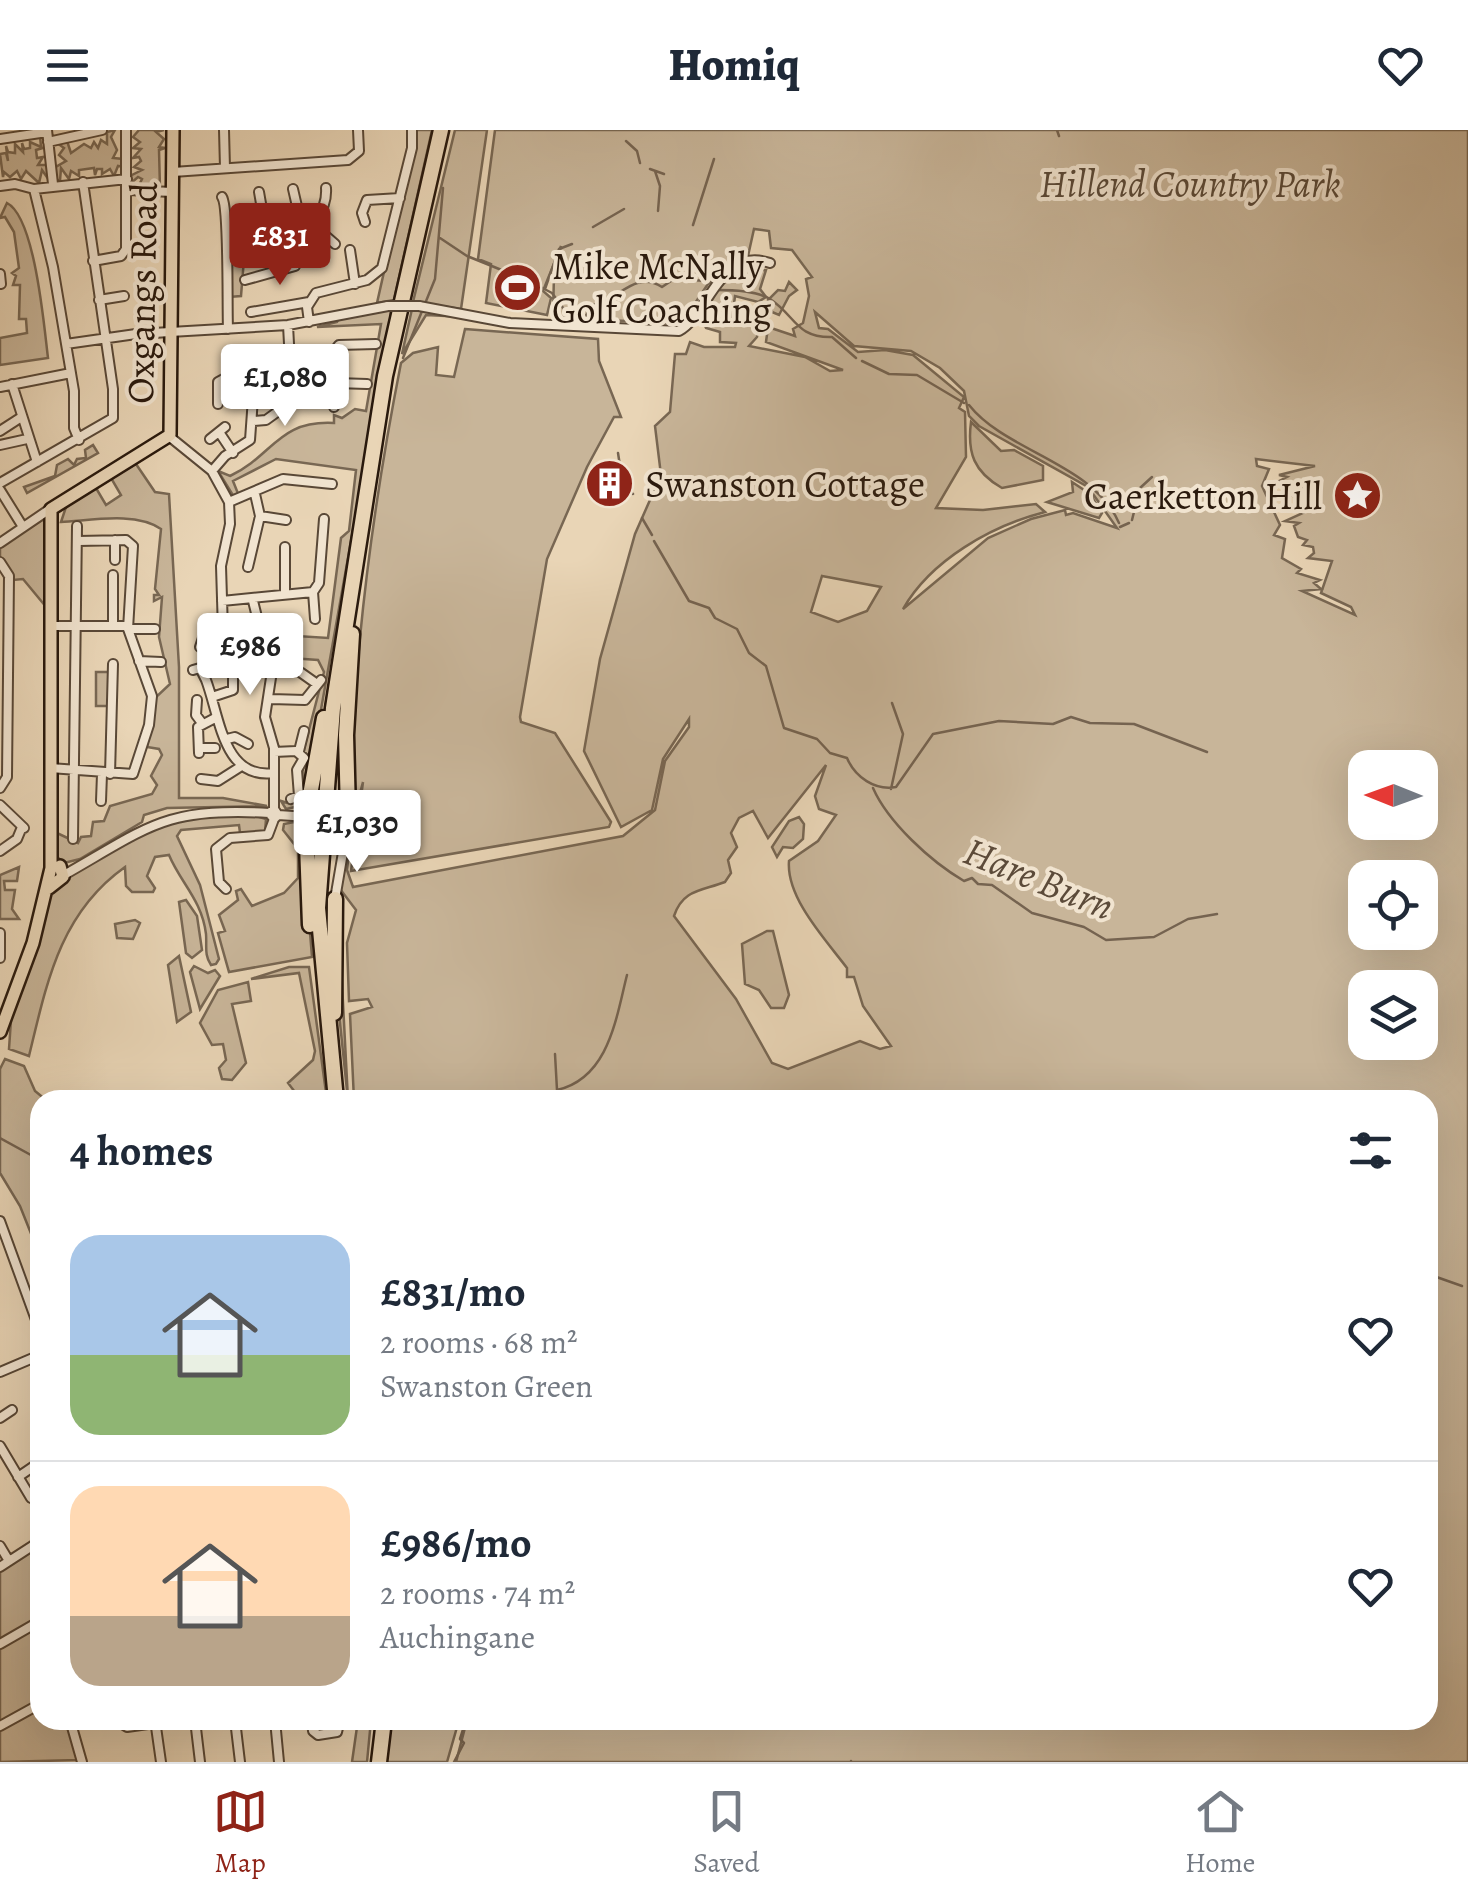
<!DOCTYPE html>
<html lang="en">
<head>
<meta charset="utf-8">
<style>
	:root { --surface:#fff; --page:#f2f2f3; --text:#1f2937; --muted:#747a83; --line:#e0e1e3; --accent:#8f2418 }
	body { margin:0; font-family:Alegreya,serif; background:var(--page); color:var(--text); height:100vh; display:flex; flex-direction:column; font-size:38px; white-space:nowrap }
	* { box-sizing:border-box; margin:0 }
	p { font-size:32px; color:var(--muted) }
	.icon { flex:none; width:55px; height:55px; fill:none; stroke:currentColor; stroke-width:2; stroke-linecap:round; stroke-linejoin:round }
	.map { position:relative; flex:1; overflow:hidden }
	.side { position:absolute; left:30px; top:960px; width:1408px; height:640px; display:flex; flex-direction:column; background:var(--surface); border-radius:30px; box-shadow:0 10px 40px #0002 }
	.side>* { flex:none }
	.needle { width:65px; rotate:271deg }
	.fabs { position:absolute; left:1348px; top:620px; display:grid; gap:20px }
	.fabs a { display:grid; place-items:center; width:90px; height:90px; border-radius:20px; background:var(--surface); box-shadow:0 10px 40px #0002; font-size:50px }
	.price { position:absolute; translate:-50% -85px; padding:0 22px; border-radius:10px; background:#fff; color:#222; font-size:32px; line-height:65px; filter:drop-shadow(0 2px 5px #0008) }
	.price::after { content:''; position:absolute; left:50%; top:60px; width:30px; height:22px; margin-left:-15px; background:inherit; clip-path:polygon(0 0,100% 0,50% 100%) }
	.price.active { background:var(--accent); color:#fff }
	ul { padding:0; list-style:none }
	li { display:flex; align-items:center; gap:30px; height:250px; padding:0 40px }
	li+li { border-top:2px solid var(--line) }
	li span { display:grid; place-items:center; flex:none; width:280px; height:200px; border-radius:30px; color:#555 }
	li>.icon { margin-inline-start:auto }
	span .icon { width:120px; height:120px; fill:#fffc; stroke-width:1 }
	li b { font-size:42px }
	h2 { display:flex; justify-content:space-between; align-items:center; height:120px; padding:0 40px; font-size:42px }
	header { display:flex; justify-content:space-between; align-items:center; height:130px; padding:0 40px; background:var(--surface); font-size:45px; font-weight:800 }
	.menu { display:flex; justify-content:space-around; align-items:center; height:140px; border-top:2px solid var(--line); background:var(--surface); font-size:28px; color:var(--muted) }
	.menu a { display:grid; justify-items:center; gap:5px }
	.menu .active { color:var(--accent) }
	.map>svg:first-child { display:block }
	.green { fill:#c8b599; stroke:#786753; stroke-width:2.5; fill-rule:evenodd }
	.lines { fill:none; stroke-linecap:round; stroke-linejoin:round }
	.stream { stroke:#756350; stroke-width:2.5 }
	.minor-casing { stroke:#594837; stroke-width:12 }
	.major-casing { stroke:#29190d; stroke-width:16 }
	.highway-casing { stroke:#29190d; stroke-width:19 }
	.minor { stroke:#f1e4d0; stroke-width:8 }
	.major { stroke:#e9d5b6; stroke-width:11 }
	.highway { stroke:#e9d5b6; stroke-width:14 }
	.minor-bridge-casing { stroke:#594837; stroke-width:12; stroke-linecap:butt }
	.minor-bridge { stroke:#f1e4d0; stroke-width:8 }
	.labels { text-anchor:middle; stroke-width:8; stroke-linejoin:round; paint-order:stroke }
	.park-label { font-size:38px; font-style:italic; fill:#594837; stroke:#f1e4d0 }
	.poi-label { font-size:38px; fill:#29190d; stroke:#f1e4d0; text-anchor:start }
	.street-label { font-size:38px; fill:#29190d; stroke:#f1e4d0 }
	.water-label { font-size:40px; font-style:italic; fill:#5c4b3a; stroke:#f1e4d0 }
</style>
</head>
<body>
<header><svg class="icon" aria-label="menu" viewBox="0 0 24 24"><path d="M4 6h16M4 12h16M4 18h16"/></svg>Homiq<svg class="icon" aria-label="heart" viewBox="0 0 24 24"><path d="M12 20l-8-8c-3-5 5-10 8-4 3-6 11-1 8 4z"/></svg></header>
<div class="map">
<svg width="1468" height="1632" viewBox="0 0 1468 1632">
	<rect width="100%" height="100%" fill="#e9d5b6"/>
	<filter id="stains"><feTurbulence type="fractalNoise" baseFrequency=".002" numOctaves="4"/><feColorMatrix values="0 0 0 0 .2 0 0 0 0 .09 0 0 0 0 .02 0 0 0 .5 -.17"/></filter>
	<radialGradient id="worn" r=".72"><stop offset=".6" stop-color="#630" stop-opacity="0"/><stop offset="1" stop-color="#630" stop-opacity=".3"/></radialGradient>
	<!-- green -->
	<path class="green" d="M115,0l-4,7 6,13 -4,8 10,1 1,8 -6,-1 -4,10 -4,-7 -8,5v-5h-5l-2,6 -1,-7 -15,2v6l-8,-5 -2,8 -8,-11 -1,13 -5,-2 -1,-11 12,-7 -7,-6 5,-7 -7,-5 10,-2 4,12 13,-9 7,4 3,-6 4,6 3,-8 6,4v-12z
		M139,0h25l-8,2 8,7 -5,8 6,1 -6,2 1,38 -22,-1 4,-8 -4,-2 -8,7v-8l12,-6 -8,-3 7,-6 -2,-4 -6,1 8,-9 -8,-1 7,-6 -7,-5z
		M416,0h16l-38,170 -17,3z
		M455,0h32l-26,179 -48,-7z
		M495,0h973v1632h-1012l11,-42h961v-620h-1074l-4,-86 22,-7 -4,-8 -19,2 -2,-58 9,-33 -16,-21 12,-65 -5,46 6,17 270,-51 32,-26 10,-49 24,-34v-8l-26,40 -11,51 -31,17 -37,-76 16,-92 35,-125 26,-59 -6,-49 15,-14 5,-58h11l4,-12 14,5h31l1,-4 -16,-1v-10l-14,-4 -3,-7 11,-13 -6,-11 40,-35h8l-1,8h11l-6,19 6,8 -8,5 -23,-6 -3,24 15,4 4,-15 9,8 -3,20 -8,9 56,11 25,14 13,-1 -77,-28 2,-15 27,9 -2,-7 10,-6 6,-27 -3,-17 6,-2 -20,-27 -21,-2 -2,-17 -15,-2 -6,27 -40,28 -27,40 -128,-7 1,-43 7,-28 -18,45 8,7 -4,17 -61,-12 5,-39 -13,-5zM815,182l39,34 57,5 29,17 24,23 5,25 10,10 109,61 29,41 -44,-15 -7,2 -1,-5 -34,9 -43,19 -85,71c28,-49 88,-83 142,-97l-9,-8 -53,6 -47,-2 30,-51 -1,-45 -6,-4 5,-11 -51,-42 -28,-5 -27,2 -30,-23 -9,-1zM1256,329l59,7 -36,9 8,2 -10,5 37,3 -30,9 28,6 -13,5 17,2 -31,14 14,2 -5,3 4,11 9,3 -4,5 10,2 1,6 -6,5 24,3 -11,32 30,14 4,8 -53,-24 19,-2 -7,-6 6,-3 -23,-7 4,-4 -19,-11 3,-19 -11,-4 6,-10 -18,-39 7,-17 -12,-3zM822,446l59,11 -14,24 -29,11 -27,-10zM826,635l-11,31 4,13 17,6 -18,26 -29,20c-3,37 37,79 58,107v9h7l9,29 28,40 -11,3 -20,-8 -72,28 -16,-6 -36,-64 -62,-83c9,-27 28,-25 51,-34l6,-9 -3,-13 9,-13 -6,-14 8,-15 14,-7 15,27zM1365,638h55v54h-55zM1365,748h55v54h-55zM1365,858h55v54h-55z
		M40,6h4l2,11 -10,3 1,8 6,-1 -5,8h10l1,15 -7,-10 -3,13 -13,-12 -5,8 -4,-8 -7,6 -6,-5 -1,5 -3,-23 6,-1 2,8 -2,-15 2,6 7,1v-9l8,8 -1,-9 2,6 6,-1v-6l11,5z
		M7,73c28,14 37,123 41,155l-48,7v-27l27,-5 -1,-14h-7l1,-34h-7l3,-9 -4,-3 7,-5 -5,-36 -9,-15 -5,1z
		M230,112l18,1 1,13 -5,3 -3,37 -12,1z
		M789,152l8,8 -8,6 -10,19 -7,-3 -4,-12 10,-10 7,1z
		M412,179l54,8 -40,-2 -24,39z
		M368,180h23l-1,12 -86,483 -18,4 -5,-8 10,3 10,-8 3,-47 20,-77 -6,-12 -100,-7v-11l8,4 9,-5 -4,-22 6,4 5,19 6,3 44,6 5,-15 31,2 13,-100 8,-7 7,-61 -80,-11 -43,22 6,15 -5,1 -16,-26 12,5c44,-21 48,-56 104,-53v-8l8,3 13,-9 11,2 15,-87 -64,3 20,-5 3,-6z
		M465,199l133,10 1,22 22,56h-7l-27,50 -40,92 -27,158 1,5 34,11 56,89 -2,5 -258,44 12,-89 -10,37 -3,-14c3,-151 22,-295 51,-442l12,-10 25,-6 -2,28 18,2z
		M971,292l30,29 13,-1 29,16v14l-41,8c-28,-16 -35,-35 -31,-66z
		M93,315l5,8 -71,40 -3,-6 31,-11 2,-11 11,-6 6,6 3,-6 9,-1 -1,-8z
		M136,334l19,28 14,2 10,173v131h44l44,8 -100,2 -23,7 -2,7 -62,37 -16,4 -9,-8v-23l23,11 3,-6 10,-1 2,-14 11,-1 6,-15 42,-12 5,-9 -6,-9 11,-21 -3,-6 -12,-2 8,-49 15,-14 -11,-47 3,-40 -8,4v-6h5l-4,-6 6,-60c-26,-18 -73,-8 -100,-7l5,-15 30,-19 10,17 15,-10 -10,-17z
		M1072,352l18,12 12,19 -3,5 -52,-16 26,-10z
		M42,390h4l1,88 -24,-29 -10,1 -13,-21v-12z
		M96,542h15v34h-15z
		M249,684l17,5 -1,13 -25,1 -1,-8 -58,5 -4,6 23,49 19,74 -3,5 -5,1c-7,-10 -4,-19 -5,-31 -4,-34 -26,-52 -37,-79l-14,2 -8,19 8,12 -2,4h-21l-6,-6 -1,-19c-65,46 -78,115 -96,189l-20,-7 2,-29 41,-133 94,-57 42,-14z
		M799,687l5,7 -1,15 -10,9 -10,-1 -6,10 -5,-10 17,-26z
		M294,692l7,2 11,133 -83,15 -11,-39 7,-2 -6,-16 19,-15 -2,-9 5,-2 11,17 32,-13 14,-15v-29l-15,-19 1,-6z
		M19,737l-2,14h-13l1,9h10l-3,19 7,10h-19v-44z
		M186,770l11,16 5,34 -10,8 -6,-5 -7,-51z
		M135,790l5,3 -7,16 -16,-1 -2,-14z
		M767,801h6l16,64 -5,13h-13l-12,-18 -14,-6 -3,-40z
		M179,826l12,56 -14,10 -9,-57z
		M339,832l2,2 7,136 -11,-106z
		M194,836l14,7 7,-3 5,6 -20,33 -10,-37z
		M289,837h20l18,133h-26l-13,-17 25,-23 2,-9 -16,-78 -48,6z
		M248,852l3,19 -19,3 14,59 -14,17 -10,-1 -3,-11 7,-8 -3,-16 -11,1 -12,-22 18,-33z
		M5,929l19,7 11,25 11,9h-6v156l-20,-50 -20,-33v-104z
		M40,1415v71l-40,24v-69z
		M40,1495v75l-40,22v-73z
		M40,1579v11h26l12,40 -78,2v-32z
		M358,1590h13l-4,42h-15z
		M389,1590h70l-12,42h-62z"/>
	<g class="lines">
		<!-- stream -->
		<path class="stream" d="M1057,0l2,6
			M626,11l11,10 3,12
			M650,39l14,5
			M655,41l5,15 -2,25
			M693,95l21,-66
			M593,97l31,-18
			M440,108l27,18 42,17
			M531,152l21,11 17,23 15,3 8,-14c25,-2 41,-36 70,-18l12,-8 34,2
			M545,159l14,-40 13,-5
			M718,160c15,0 39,1 52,9 26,17 26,39 62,38l24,21
			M403,228l32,-79 8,-91
			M862,231l27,13 28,1 47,28
			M969,275c37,47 124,58 150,118
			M618,323l5,32 10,9
			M642,388l10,17
			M1132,390l8,-32 12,-11
			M1120,397l9,-4
			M654,411l35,60 20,7 6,10 22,11 12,24 17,13 18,62 33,11 13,14 17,5c8,19 28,33 49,29l37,-53 66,-13 54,3 18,-7 19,6 44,1 73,28
			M873,658c15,34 57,73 91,93l8,-3 6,6 14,1 40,28 52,14 22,13 48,-3 34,-18 29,-5
			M891,659l12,-55 -11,-31
			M555,924l2,36c52,-12 59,-72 70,-115
			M0,1008l40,22
			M1428,1144l34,12
			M851,1631v1
			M454,1632l10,-19 -4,-4 6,-19"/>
		<defs>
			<path id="minor" d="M47,0l6,54
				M224,0l1,38
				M0,9l47,-7
				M48,12l54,-12
				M173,42l175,-12 11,-9 -1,-21
				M0,56l15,-2 19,5 93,-10
				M34,59l19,78 21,124v37l5,12
				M293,59l9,39
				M128,60l44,2
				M259,62l8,46
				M222,67c7,10 5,108 6,132
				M365,92l-3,-9 5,-13 33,-2
				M312,94l23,20
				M227,108c36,8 102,-3 99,-50
				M350,120l5,34
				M93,131l28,-5 5,-7v-119
				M0,144l1,10
				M245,150l50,-14 -13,-32
				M99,170l25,-4
				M419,176l91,17 169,8c30,-16 40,-85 91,-68
				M251,182l58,-10
				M309,192l-2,-15 9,-14 51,-13 15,-12 30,-120v-18
				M288,195l2,38
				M66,214l70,-10 152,-9 100,-19
				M323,235l16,-20 37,-1
				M242,239l1,-16
				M336,253l31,1
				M12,254l25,78
				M0,257l71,-14
				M218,274v-22l24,-13 17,8
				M253,291l13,-1 36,-26
				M0,301l20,-13
				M219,302l14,21
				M170,307l42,34 17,31 1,22 -9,42 2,65 -3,6 -17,1 -3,9
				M210,309l15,-12
				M0,315l27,-6
				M212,341l13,-15 25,-16 4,-56 18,-18c25,-7 52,-9 64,17l-2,24
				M0,353l113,-65v-29l-30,-207
				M0,360l23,37
				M229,372l54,-23 49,5
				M260,386l26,4
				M0,413l50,-34
				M115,430v-20
				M0,432l9,14 -2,201 -7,11
				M248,437l12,-51 -5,-22
				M313,462l2,27
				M285,463v-46
				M222,471l91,-9 6,-9 5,-64
				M253,471l6,24 29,5
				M52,496h76
				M113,496v-51
				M128,499h27
				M274,528l-9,59 9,31v61
				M139,531l22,1
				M193,540l7,-2 6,12c14,37 17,100 68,93
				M300,542l17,12
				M212,567l21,-7v-24
				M271,569l34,1 16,-20
				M197,570l-1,15 6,8
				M227,609l8,-2 13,7
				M199,618h16
				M299,621l5,-20
				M274,622l22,-1 8,7 -7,12 2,26 -8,3
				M199,623l-1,-26 19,-10
				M50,638l83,6 16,-49 3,-29 -24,-67 5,-83 -7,-6 -47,1
				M110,644l3,-110
				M201,649l17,2 22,-14
				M101,671l1,-27
				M0,675l24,23
				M278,685l-4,-6 -5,4 5,6 4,-4 30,2
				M73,709l4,-313
				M0,721l17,-12 5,-12
				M64,745c86,-49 101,-68 205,-62
				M226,759l-7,-7 -3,-33 14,-11 38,-3 6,-16
				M335,769l12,-70 -7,-9
				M0,803v25
				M0,1091l40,110
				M0,1242l40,-17
				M0,1288l12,-8
				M0,1316l31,52
				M18,1347l22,-15
				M0,1416l9,15
				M0,1437l40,-26
				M0,1514l40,-23
				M70,1590l12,42
				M116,1590l11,7 28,-4
				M155,1590l6,42
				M195,1590l5,42
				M235,1590l5,42
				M275,1590l4,42
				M312,1590l1,11 5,4 19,-3 3,-12
				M0,1596l40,-22"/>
			<path id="major" d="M49,758l14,-11 -3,-11
				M0,902l33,-89 18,-75v-359l119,-74 3,-305"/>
			<path id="highway" d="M342,690l6,-8 -2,-77 6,-101
				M310,795l-4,-108 18,-99
				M334,883l1,-114
				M336,970l-18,-192 15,-200 52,-332 56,-246
				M379,1632l5,-42"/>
		</defs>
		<!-- minor casing -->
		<use href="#minor" class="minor-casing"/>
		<!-- major casing -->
		<use href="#major" class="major-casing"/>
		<!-- highway casing -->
		<use href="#highway" class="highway-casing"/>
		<!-- minor -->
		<use href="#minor" class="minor"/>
		<!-- major -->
		<use href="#major" class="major"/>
		<!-- highway -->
		<use href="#highway" class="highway"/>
		<defs>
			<path id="minor-bridge" d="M388,176h31
				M311,687l29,3"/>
		</defs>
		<!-- minor-bridge casing -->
		<use href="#minor-bridge" class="minor-bridge-casing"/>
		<!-- minor-bridge -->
		<use href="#minor-bridge" class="minor-bridge"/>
	</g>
	<!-- icons -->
	<defs>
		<symbol id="stadium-disc" viewBox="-11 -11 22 22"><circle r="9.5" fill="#8f2418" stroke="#f1e4d0"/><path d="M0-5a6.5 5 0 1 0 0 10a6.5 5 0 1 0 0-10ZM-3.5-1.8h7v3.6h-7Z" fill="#fff"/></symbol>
		<symbol id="building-disc" viewBox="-11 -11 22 22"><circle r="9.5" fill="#8f2418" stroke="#f1e4d0"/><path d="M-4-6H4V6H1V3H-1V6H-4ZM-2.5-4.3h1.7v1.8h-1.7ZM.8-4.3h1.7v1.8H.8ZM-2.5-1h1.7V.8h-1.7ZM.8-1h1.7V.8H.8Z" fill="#fff"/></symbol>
		<symbol id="sight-disc" viewBox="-11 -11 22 22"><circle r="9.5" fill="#8f2418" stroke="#f1e4d0"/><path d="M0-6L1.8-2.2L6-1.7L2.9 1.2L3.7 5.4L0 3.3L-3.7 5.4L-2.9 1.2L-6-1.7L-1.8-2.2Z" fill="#fff"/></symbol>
	</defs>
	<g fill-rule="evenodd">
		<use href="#stadium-disc" x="490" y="130" width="55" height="55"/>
		<use href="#building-disc" x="582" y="326" width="55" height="55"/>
		<use href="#sight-disc" x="1330" y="338" width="55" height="55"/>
	</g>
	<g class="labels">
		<!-- park labels -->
		<g class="park-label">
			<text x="1190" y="67">Hillend Country Park</text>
		</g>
		<!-- poi labels -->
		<g class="poi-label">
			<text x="552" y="149">Mike McNally<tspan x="552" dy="44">Golf Coaching</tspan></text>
			<text x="645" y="367">Swanston Cottage</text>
			<text x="1322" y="379" text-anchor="end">Caerketton Hill</text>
		</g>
		<!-- street labels -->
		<g class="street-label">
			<text transform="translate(142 163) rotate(-89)" y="13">Oxgangs Road</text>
		</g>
		<!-- water labels -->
		<g class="water-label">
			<text transform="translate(1039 748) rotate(22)" y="14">Hare Burn</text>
		</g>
	</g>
	<rect width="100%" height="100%" filter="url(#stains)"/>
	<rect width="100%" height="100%" fill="url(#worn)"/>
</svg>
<div class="fabs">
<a><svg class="needle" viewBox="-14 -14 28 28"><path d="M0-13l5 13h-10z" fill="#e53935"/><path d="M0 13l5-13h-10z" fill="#747a83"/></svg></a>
<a><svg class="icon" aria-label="locate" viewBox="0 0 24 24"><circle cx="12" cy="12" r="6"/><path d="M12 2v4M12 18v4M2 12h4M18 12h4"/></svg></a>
<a><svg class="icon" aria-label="layers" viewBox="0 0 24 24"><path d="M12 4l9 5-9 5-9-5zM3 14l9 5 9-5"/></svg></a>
</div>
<b class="price active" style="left:280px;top:158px">£831</b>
<b class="price" style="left:285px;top:299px">£1,080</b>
<b class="price" style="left:250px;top:568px">£986</b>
<b class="price" style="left:357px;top:745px">£1,030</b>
<section class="side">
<h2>4 homes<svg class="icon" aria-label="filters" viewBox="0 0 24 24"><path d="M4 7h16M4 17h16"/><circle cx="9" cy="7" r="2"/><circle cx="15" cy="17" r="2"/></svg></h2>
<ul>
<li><span style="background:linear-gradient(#a9c7e8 60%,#8fb573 0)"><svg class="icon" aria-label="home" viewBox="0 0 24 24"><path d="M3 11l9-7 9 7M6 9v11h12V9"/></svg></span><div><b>£831/mo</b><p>2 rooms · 68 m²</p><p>Swanston Green</p></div><svg class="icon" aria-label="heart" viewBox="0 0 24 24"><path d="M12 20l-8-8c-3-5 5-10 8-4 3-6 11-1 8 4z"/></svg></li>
<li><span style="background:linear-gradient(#ffd9b3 65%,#b9a48a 0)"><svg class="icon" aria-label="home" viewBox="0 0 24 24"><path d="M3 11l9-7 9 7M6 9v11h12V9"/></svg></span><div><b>£986/mo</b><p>2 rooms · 74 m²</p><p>Auchingane</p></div><svg class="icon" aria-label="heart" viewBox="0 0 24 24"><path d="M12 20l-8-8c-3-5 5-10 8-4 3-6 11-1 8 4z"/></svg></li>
</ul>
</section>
</div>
<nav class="menu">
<a class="active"><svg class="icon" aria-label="map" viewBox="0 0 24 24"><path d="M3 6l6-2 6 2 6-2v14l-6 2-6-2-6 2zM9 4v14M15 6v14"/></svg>Map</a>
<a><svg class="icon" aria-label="saved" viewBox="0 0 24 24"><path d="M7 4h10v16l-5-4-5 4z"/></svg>Saved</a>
<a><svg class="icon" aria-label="home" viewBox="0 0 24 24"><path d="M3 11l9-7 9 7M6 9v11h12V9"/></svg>Home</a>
</nav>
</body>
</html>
